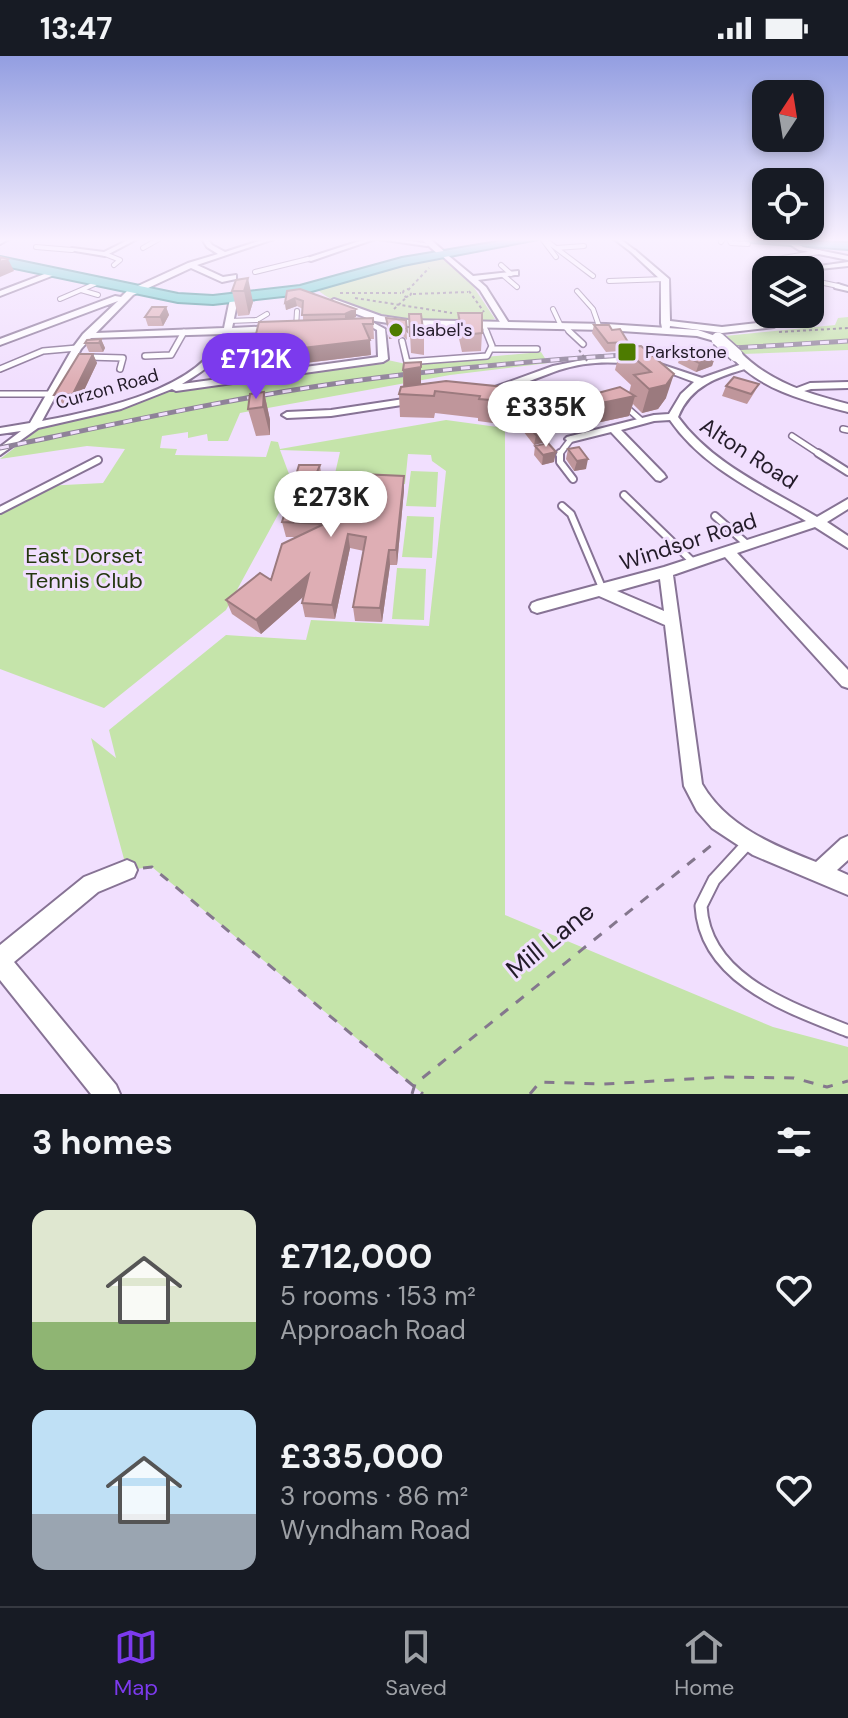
<!DOCTYPE html>
<html lang="en">
<head>
<meta charset="utf-8">
<style>
	:root { --surface:#171b24; --page:#242831; --text:#f1f3f6; --muted:#9ea1a6; --line:#363941; --accent:#7c3aed }
	body { margin:0; font-family:"DM Sans",sans-serif; background:var(--page); color:var(--text); height:100vh; display:flex; flex-direction:column; font-size:30px; white-space:nowrap }
	* { box-sizing:border-box; margin:0 }
	p { font-size:26px; color:var(--muted) }
	.icon { flex:none; width:44px; height:44px; fill:none; stroke:currentColor; stroke-width:2; stroke-linecap:round; stroke-linejoin:round }
	.map { position:relative; height:1038px; overflow:hidden }
	.panel { display:flex; flex-direction:column; background:var(--surface); flex:1 }
	.panel>* { flex:none }
	.needle { width:52px; rotate:12deg }
	.buttons { position:absolute; left:752px; top:24px; display:grid; gap:16px }
	.buttons a { display:grid; place-items:center; width:72px; height:72px; border-radius:16px; background:var(--surface); box-shadow:0 4px 12px #0003; font-size:40px }
	.price { position:absolute; translate:-50% -68px; padding:0 18px; border-radius:28px; background:#fff; color:#222; font-size:26px; line-height:52px; filter:drop-shadow(0 2px 4px #0008) }
	.price::after { content:''; position:absolute; left:50%; top:48px; width:24px; height:18px; margin-left:-12px; background:inherit; clip-path:polygon(0 0,100% 0,50% 100%) }
	.price.selected { background:var(--accent); color:#fff }
	ul { padding:0; list-style:none }
	li { display:flex; align-items:center; gap:24px; height:200px; padding:0 32px }
	li span { display:grid; place-items:center; flex:none; width:224px; height:160px; border-radius:16px; color:#555 }
	li>.icon { margin-inline-start:auto }
	span .icon { width:96px; height:96px; fill:#fffc; stroke-width:1 }
	li b { font-size:34px }
	h2 { display:flex; justify-content:space-between; align-items:center; height:96px; padding:0 32px; font-size:34px }
	.status { display:flex; justify-content:space-between; align-items:center; height:56px; padding:0 40px; background:var(--surface); direction:ltr }
	.status svg { height:22px; fill:currentColor }
	.tab-bar { display:flex; justify-content:space-around; align-items:center; height:112px; border-top:2px solid var(--line); background:var(--surface); font-size:22px; color:var(--muted) }
	.tab-bar a { display:grid; justify-items:center; gap:4px }
	.tab-bar .selected { color:var(--accent) }
	.map>svg:first-child { display:block }
	.green { fill:#c5e4aa }
	.lines { fill:none; stroke-linecap:round; stroke-linejoin:round }
	.service-far3-casing { stroke:#877395; stroke-width:6 }
	.service-far2-casing { stroke:#877395; stroke-width:8 }
	.service-far1-casing { stroke:#877395; stroke-width:10 }
	.service-casing { stroke:#877395; stroke-width:15 }
	.pedestrian-casing { stroke:#877395; stroke-width:4 }
	.minor-casing { stroke:#877395; stroke-width:4 }
	.tertiary-casing { stroke:#877395; stroke-width:4 }
	.trunk-casing { stroke:#308788; stroke-width:4 }
	.path-far1 { stroke:#84778d; stroke-width:2; stroke-dasharray:3 3; stroke-linecap:butt }
	.path { stroke:#84778d; stroke-width:3; stroke-dasharray:10 10; stroke-linecap:butt }
	.service-far3 { stroke:#fff; stroke-width:4 }
	.service-far2 { stroke:#fff; stroke-width:5 }
	.service-far1 { stroke:#fff; stroke-width:6 }
	.service { stroke:#fff; stroke-width:11 }
	.pedestrian { fill:#fff; fill-rule:evenodd }
	.minor { fill:#fff; fill-rule:evenodd }
	.tertiary { fill:#fff; fill-rule:evenodd }
	.trunk { fill:#5fcec8; fill-rule:evenodd }
	.rail-casing { stroke:#8f8299; stroke-width:5 }
	.rail { stroke:#f1dffe; stroke-width:3; stroke-dasharray:9; stroke-linecap:butt }
	.tertiary-bridge-casing { stroke:#877395; stroke-width:16; stroke-linecap:butt }
	.path-bridge { stroke:#84778d; stroke-width:2; stroke-dasharray:3 3; stroke-linecap:butt }
	.tertiary-bridge { stroke:#fff; stroke-width:13 }
	.wall { fill:#bf969b }
	.shaded-wall { fill:#9b7a7e }
	.building { fill:#deaeb4; stroke:#9b7a7e; stroke-width:2 }
	.poi-dot { fill:#4d7b00; stroke:#f1dffe; stroke-width:3 }
	.labels { text-anchor:middle; stroke-width:6; stroke-linejoin:round; paint-order:stroke }
	.far-poi-label { font-size:18px; fill:#231b29; stroke:#f1dffe; text-anchor:start }
	.far-street-label { font-size:18px; fill:#231b29; stroke:#f1dffe }
	.street-label { font-size:22px; fill:#231b29; stroke:#f1dffe }
	.park-label { font-size:22px; fill:#24370f; stroke:#f1dffe }
	.near-street-label { font-size:26px; fill:#231b29; stroke:#f1dffe }
</style>
</head>
<body>
<div class="status"><b>13:47</b><svg viewBox="0 0 49 12"><path d="M0 12V9h3v3zM5 12V6h3v6zM10 12V3h3v9zM15 12V0h3v12zM26 1h20v11H26zM47 4h2v5h-2z"/></svg></div>
<div class="map">
<svg width="848" height="1038" viewBox="0 0 848 1038">
	<rect width="100%" height="100%" fill="#f1dffe"/>
	<!-- green -->
	<path class="green" d="M443,201l30,29 22,33c-35,10 -155,-3 -179,-31l82,-23z
		M848,261v33l-106,4 -17,-18 110,-11 3,-7z
		M541,296l7,11 -98,12 -210,38 -12,28h-20l-1,-7 -19,4v-6l-26,4 -2,12 17,1 -2,6 91,2 5,-16 7,1 2,7 166,-29 59,8v487l268,112 75,20v47h-425l-271,-227 -25,3 -36,-132 25,20 -7,-28 117,-95 80,5 5,-20 118,6 17,-155 -14,-10 -1,-6 -23,-1 -3,30 -72,-2 7,-30 -60,-2 9,24 -9,37 -54,99 -122,98 -104,-39v-160l45,-23 58,-3 22,-34 -38,-3 -87,13 47,-36 125,-35 211,-29 23,5z
		M411,415l27,1 -2,35 -30,-1z
		M407,460l27,1 -2,41 -30,-1z
		M397,512l29,1 -2,51 -32,-1z"/>
	<g class="lines">
		<defs>
			<path id="service-far3" d="M544,183l49,37
				M729,183l2,4 17,1
				M543,184l13,17
				M721,186l2,-3
				M36,191l36,3
				M143,192l16,-9
				M556,192l28,-2
				M105,198l15,6 -6,5
				M759,206l60,-10
				M501,209l10,9
				M255,216l53,-13
				M503,219l14,12
				M810,224l28,6
				M609,225l56,-2
				M577,235l16,18 6,17
				M98,239l-17,-5 18,-8
				M60,243l21,-9
				M553,253l8,17
				M229,265l28,-1 10,-6
				M484,269l3,8
				M564,270l7,7
				M296,272l1,-17"/>
			<path id="service-far2" d="M569,275l14,13
				M402,285l5,21 80,-6 5,-10 -6,-15
				M492,293h45
				M145,300l26,-1 13,-23
				M88,301l35,1 -3,11
				M0,313l43,-18 34,-3
				M0,338h51
				M625,350l17,15
				M843,373l5,1
				M792,380l29,19
				M559,399l12,-16"/>
			<path id="service-far1" d="M560,397v9l13,17
				M818,397l30,19
				M624,439l70,68
				M562,450l9,8 32,76
				M0,454l98,-50
				M715,460l33,29"/>
			<path id="service" d="M749,786l-35,38 -13,26c4,74 90,102 147,125"/>
			<path id="pedestrian" d="M614,183h6l16,12 -5,1z"/>
			<path id="minor" d="M0,183h9l-9,5z
				M130,183h7l-32,17 -36,-6 3,-2 32,4z
				M202,183h6l4,6 13,7 40,-13h9l-77,26 26,12 13,-2v4l-14,3 -31,-14 -58,27 -37,38 128,-5 6,-29 4,-2 4,2 -6,29 41,-2 4,3 -4,3 -42,1c-8,25 -27,38 -49,51l196,-27 -1,-27 -7,-4 4,-3 11,6 3,30 -5,3 -207,29 -4,-2 -51,20 -83,19 -38,27v-8l21,-16 -21,3v-6l30,-5 44,-77 9,-12 35,-33 -118,44v-6l115,-43 6,1 6,-6 61,-28 30,-9 -11,-7zM222,278c-20,56 -128,77 -180,87l39,-72 10,-11z
				M366,183h9l-64,22 -7,-2z
				M378,183h19l33,5 -3,2z
				M786,184h4l13,7 45,9v4l-49,-10 -13,-8z
				M631,194h4l34,29 1,42 52,6 52,-6 4,3 -4,3 -52,6 -52,-7 -1,7h-6l-2,-10v-43l-30,-28z
				M440,196h4l29,24 45,-5v4h-3l-37,5 8,7 24,38 -1,2h-6l-23,-37 -40,-36z
				M848,206v4l-38,4 -12,-1z
				M55,214l7,2 -62,24v-5z
				M838,228l10,3v4l-13,-3 -1,-2z
				M602,300l49,5 51,17 40,-14h6v4c-30,9 -57,17 -70,49 34,47 91,71 139,100l31,-18v10l-21,13 21,14v12l-33,-21 -78,26 111,117v18l-6,-2 -117,-129 -52,18 29,209c24,42 71,61 114,78l25,-23 7,-3v24l-11,10 11,5v20l-95,-40 -41,-27 -15,-17 -13,-25 -19,-161 -66,-29 -62,17 -5,-2 -2,-4 2,-4 5,-2 127,-34 142,-46c-48,-29 -103,-53 -136,-101l-16,1 -33,9 43,44 2,3 -6,4 -4,-1 -45,-48 -40,10 -6,-3 2,-2 87,-22 15,-1 12,-20 13,-12c-44,-18 -88,-27 -135,-12 -20,7 -40,16 -60,22l-10,2 -5,-3 69,-25zM660,523l4,32 -47,-20z
				M848,326v6l-37,1 -17,5 -5,-3 21,-8z
				M417,341l4,1v4l-90,14 -44,2 -5,-3 5,-3 44,-2z
				M127,804l7,3 3,7 -3,7 -36,15 -84,70 102,123 4,9h-29l-91,-114v-35l84,-68z"/>
			<path id="tertiary" d="M421,183h9l16,14 -7,2z
				M334,243l47,17 27,4 198,4 92,6 26,9 -6,3 -21,-6 -91,-6 -198,-4 -33,-5 -45,-17 -1,-2z
				M732,296h8c29,30 69,42 108,52v8c-42,-11 -89,-22 -118,-57z"/>
			<path id="trunk" d="M514,183h24l-135,26 -102,29 -88,10 -35,-2 -178,-37v-8l178,37 35,2 87,-10 102,-28z
				M744,183l104,4v6l-98,-7z"/>
		</defs>
		<!-- service-far3 casing -->
		<use href="#service-far3" class="service-far3-casing"/>
		<!-- service-far2 casing -->
		<use href="#service-far2" class="service-far2-casing"/>
		<!-- service-far1 casing -->
		<use href="#service-far1" class="service-far1-casing"/>
		<!-- service casing -->
		<use href="#service" class="service-casing"/>
		<!-- pedestrian casing -->
		<use href="#pedestrian" class="pedestrian-casing"/>
		<!-- minor casing -->
		<use href="#minor" class="minor-casing"/>
		<!-- tertiary casing -->
		<use href="#tertiary" class="tertiary-casing"/>
		<!-- trunk casing -->
		<use href="#trunk" class="trunk-casing"/>
		<!-- path-far1 -->
		<path class="path-far1" d="M403 237a4 4 0 1 1 8 0a4 4 0 1 1-8 0Z
			M408,234l21,-22
			M469,235l15,21
			M340,237h61
			M413,238l55,-2
			M355,242l97,15
			M394,253l14,-13
			M779,276l69,-4"/>
		<!-- path -->
		<path class="path" d="M143,812l9,-1 271,227
			M412,1038l3,-10 303,-244
			M530,1038l10,-12 64,2 121,-7 69,1 33,9 21,-6"/>
		<!-- service-far3 -->
		<use href="#service-far3" class="service-far3"/>
		<!-- service-far2 -->
		<use href="#service-far2" class="service-far2"/>
		<!-- service-far1 -->
		<use href="#service-far1" class="service-far1"/>
		<!-- service -->
		<use href="#service" class="service"/>
		<!-- pedestrian -->
		<use href="#pedestrian" class="pedestrian"/>
		<!-- minor -->
		<use href="#minor" class="minor"/>
		<!-- tertiary -->
		<use href="#tertiary" class="tertiary"/>
		<!-- trunk -->
		<use href="#trunk" class="trunk"/>
		<defs>
			<path id="rail" d="M0,392c125,-26 249,-54 376,-70 156,-20 315,-27 472,-37"/>
		</defs>
		<!-- rail casing -->
		<use href="#rail" class="rail-casing"/>
		<!-- rail -->
		<use href="#rail" class="rail"/>
		<defs>
			<path id="tertiary-bridge" d="M718,283l18,16"/>
		</defs>
		<!-- tertiary-bridge casing -->
		<use href="#tertiary-bridge" class="tertiary-bridge-casing"/>
		<!-- path-bridge -->
		<path class="path-bridge" d="M579,294l8,11"/>
		<!-- tertiary-bridge -->
		<use href="#tertiary-bridge" class="tertiary-bridge"/>
	</g>
	<!-- wall -->
	<path class="wall" d="M236,224l17,22 -4,13 -11,1 -6,-25z
		M287,235l69,26 -3,1h20l1,21h-5l2,16 -116,14 48,-49v-11l-6,-3 -11,4 -1,-7z
		M166,251l3,8 -6,11h-15l-3,-9z
		M458,257l24,20 -1,18 -19,1 -5,-22z
		M409,258l15,23v18l-13,-2z
		M386,262l20,2 1,20 -4,-4 -14,3z
		M594,269l18,5 16,12 -1,5 14,-1 25,52 -8,11 -16,4 -9,-9 -4,12 -75,16 -9,-10 3,-20 81,-9 2,-8 -16,-15 5,-19 -14,1 -14,-19z
		M101,283l4,9 -2,4h-14l-4,-9z
		M93,298l4,9 -19,40 -19,2 -5,-10z
		M681,298l34,3 -3,9 -16,6 -18,-9z
		M403,314l18,14 84,3 -5,37 -22,-3v-3l-43,-5 -1,5 -34,-1 -1,-23 4,-7z
		M759,328l-5,9 -7,11 -25,-8 4,-10z
		M264,336l6,28v15l-14,1 -8,-27z
		M524,366l25,19 -15,4 -11,-14z
		M535,390l19,16 -12,3 -8,-10z
		M568,393l18,20 -12,2 -8,-12z
		M320,409l1,8 83,3v14l-7,75h-7l-8,57 -27,-1 -2,-14 11,-56 -14,-3 -15,71 -30,-2 -3,-14 1,-6 -42,37 -29,-20 -6,-14 45,-20 25,-43h-10l-4,-15z"/>
	<!-- shaded-wall -->
	<path class="shaded-wall" d="M8,203l6,12 -14,6v-15z
		M248,222l5,24 -4,13 -5,-24z
		M295,242l2,8 -11,4 -1,-7z
		M166,251l3,8 -6,11 -3,-9z
		M356,253v8l-11,5v-8z
		M403,271v9l-14,3v-9z
		M101,283l4,9 -2,4 -4,-9z
		M370,284l1,15 -116,14 -4,-15z
		M93,298l4,9 -19,40 -5,-9z
		M715,301l-3,9 -16,6 3,-9z
		M421,311v27h-17l-1,-24z
		M674,318l-8,24 -8,11 -16,4 7,-24z
		M505,331l-2,23 -3,14 2,-23z
		M264,336l6,28v15l-7,-28z
		M635,340l-6,20 -75,16 4,-20z
		M550,376l-1,9 -15,4 2,-10z
		M556,396l-2,10 -12,3 1,-10z
		M588,403l-2,10 -12,2 3,-10z
		M404,420v14l-7,75 -1,-15z
		M348,478l2,14 -15,71 -3,-14z
		M389,494l1,15 -8,57 -2,-14z
		M309,518l3,15 -51,45 -5,-14z"/>
	<!-- building -->
	<path class="building" d="M0,201l8,2 -8,3z
		M248,222l-4,13h-12l4,-11z
		M300,233l56,20 -11,5 -43,1 1,-14 -8,-3 -10,5 2,-12z
		M152,251h14l-6,10h-15z
		M458,257h24v20l-19,2z
		M409,258h12l3,23 -14,-1z
		M373,262v6h-10l7,16 -119,14 8,-32z
		M386,262l20,2 1,11 -4,-4 -14,3z
		M594,269h15l3,5 8,-1 8,13 -20,1z
		M101,283l-2,4h-14l2,-3z
		M641,290l33,28 -8,11 -17,4 -15,-14 17,-3 -30,-25z
		M697,292l18,9 -16,6 -18,-9z
		M79,298h14l-20,40 -19,1z
		M421,306v5l-18,3 1,-7z
		M734,321l25,7 -8,10 -25,-8z
		M446,325l59,6 -3,14 -23,-2 1,-3 -45,-5 -1,5 -35,-2 2,-7z
		M620,331l15,9 -77,16 -10,-10 50,-9z
		M264,336l-1,15 -15,2 2,-15z
		M538,363l12,13 -14,3 -12,-13z
		M548,387l8,9 -13,3 -8,-9z
		M579,391l9,12 -11,2 -9,-12z
		M299,409h21l-3,7 87,4 -8,74h-7l-9,58 -27,-1 13,-70 -18,-3 -16,71 -30,-2 7,-29 -53,46 -30,-20 34,-27 11,7 11,-36 42,-20 -42,-2z"/>
	<!-- sky -->
	<linearGradient id="sky" x2="0" y2="1"><stop stop-color="#939ee1"/><stop offset="0.56" stop-color="#f9f1ff"/><stop offset="1" stop-color="#f9f1ff" stop-opacity="0"/></linearGradient>
	<rect width="848" height="328" fill="url(#sky)"/>
	<!-- markers -->
	<g class="poi-dot">
		<circle cx="396" cy="274" r="8"/>
		<rect x="617" y="286" width="20" height="20" rx="4"/>
	</g>
	<g class="labels">
		<!-- far-poi labels -->
		<g class="far-poi-label">
			<text x="412" y="280">Isabel's</text>
			<text x="645" y="302">Parkstone</text>
		</g>
		<!-- far-street labels -->
		<g class="far-street-label">
			<text transform="translate(107 333) rotate(-16)" y="6">Curzon Road</text>
		</g>
		<!-- street labels -->
		<g class="street-label">
			<text transform="translate(749 397) rotate(33)" y="8">Alton Road</text>
			<text transform="translate(688 485) rotate(-18)" y="8">Windsor Road</text>
		</g>
		<!-- park labels -->
		<g class="park-label">
			<text x="84" y="507">East Dorset<tspan x="84" dy="25">Tennis Club</tspan></text>
		</g>
		<!-- near-street labels -->
		<g class="near-street-label">
			<text transform="translate(550 884) rotate(-39)" y="9">Mill Lane</text>
		</g>
	</g>
</svg>
<div class="buttons">
<a><svg class="needle" viewBox="-14 -14 28 28"><path d="M0-13l5 13h-10z" fill="#e53935"/><path d="M0 13l5-13h-10z" fill="#9ea1a6"/></svg></a>
<a><svg class="icon" aria-label="locate" viewBox="0 0 24 24"><circle cx="12" cy="12" r="6"/><path d="M12 2v4M12 18v4M2 12h4M18 12h4"/></svg></a>
<a><svg class="icon" aria-label="layers" viewBox="0 0 24 24"><path d="M12 4l9 5-9 5-9-5zM3 14l9 5 9-5"/></svg></a>
</div>
<b class="price selected" style="left:256px;top:345px">£712K</b>
<b class="price" style="left:546px;top:393px">£335K</b>
<b class="price" style="left:331px;top:483px">£273K</b>
</div>
<section class="panel">
<h2>3 homes<svg class="icon" aria-label="filters" viewBox="0 0 24 24"><path d="M4 7h16M4 17h16"/><circle cx="9" cy="7" r="2"/><circle cx="15" cy="17" r="2"/></svg></h2>
<ul>
<li><span style="background:linear-gradient(#dfe7d0 70%,#8fb573 0)"><svg class="icon" aria-label="home" viewBox="0 0 24 24"><path d="M3 11l9-7 9 7M6 9v11h12V9"/></svg></span><div><b>£712,000</b><p>5 rooms · 153 m²</p><p>Approach Road</p></div><svg class="icon" aria-label="heart" viewBox="0 0 24 24"><path d="M12 20l-8-8c-3-5 5-10 8-4 3-6 11-1 8 4z"/></svg></li>
<li><span style="background:linear-gradient(#bfe0f5 65%,#9aa5b1 0)"><svg class="icon" aria-label="home" viewBox="0 0 24 24"><path d="M3 11l9-7 9 7M6 9v11h12V9"/></svg></span><div><b>£335,000</b><p>3 rooms · 86 m²</p><p>Wyndham Road</p></div><svg class="icon" aria-label="heart" viewBox="0 0 24 24"><path d="M12 20l-8-8c-3-5 5-10 8-4 3-6 11-1 8 4z"/></svg></li>
</ul>
</section>
<nav class="tab-bar">
<a class="selected"><svg class="icon" aria-label="map" viewBox="0 0 24 24"><path d="M3 6l6-2 6 2 6-2v14l-6 2-6-2-6 2zM9 4v14M15 6v14"/></svg>Map</a>
<a><svg class="icon" aria-label="saved" viewBox="0 0 24 24"><path d="M7 4h10v16l-5-4-5 4z"/></svg>Saved</a>
<a><svg class="icon" aria-label="home" viewBox="0 0 24 24"><path d="M3 11l9-7 9 7M6 9v11h12V9"/></svg>Home</a>
</nav>
</body>
</html>
